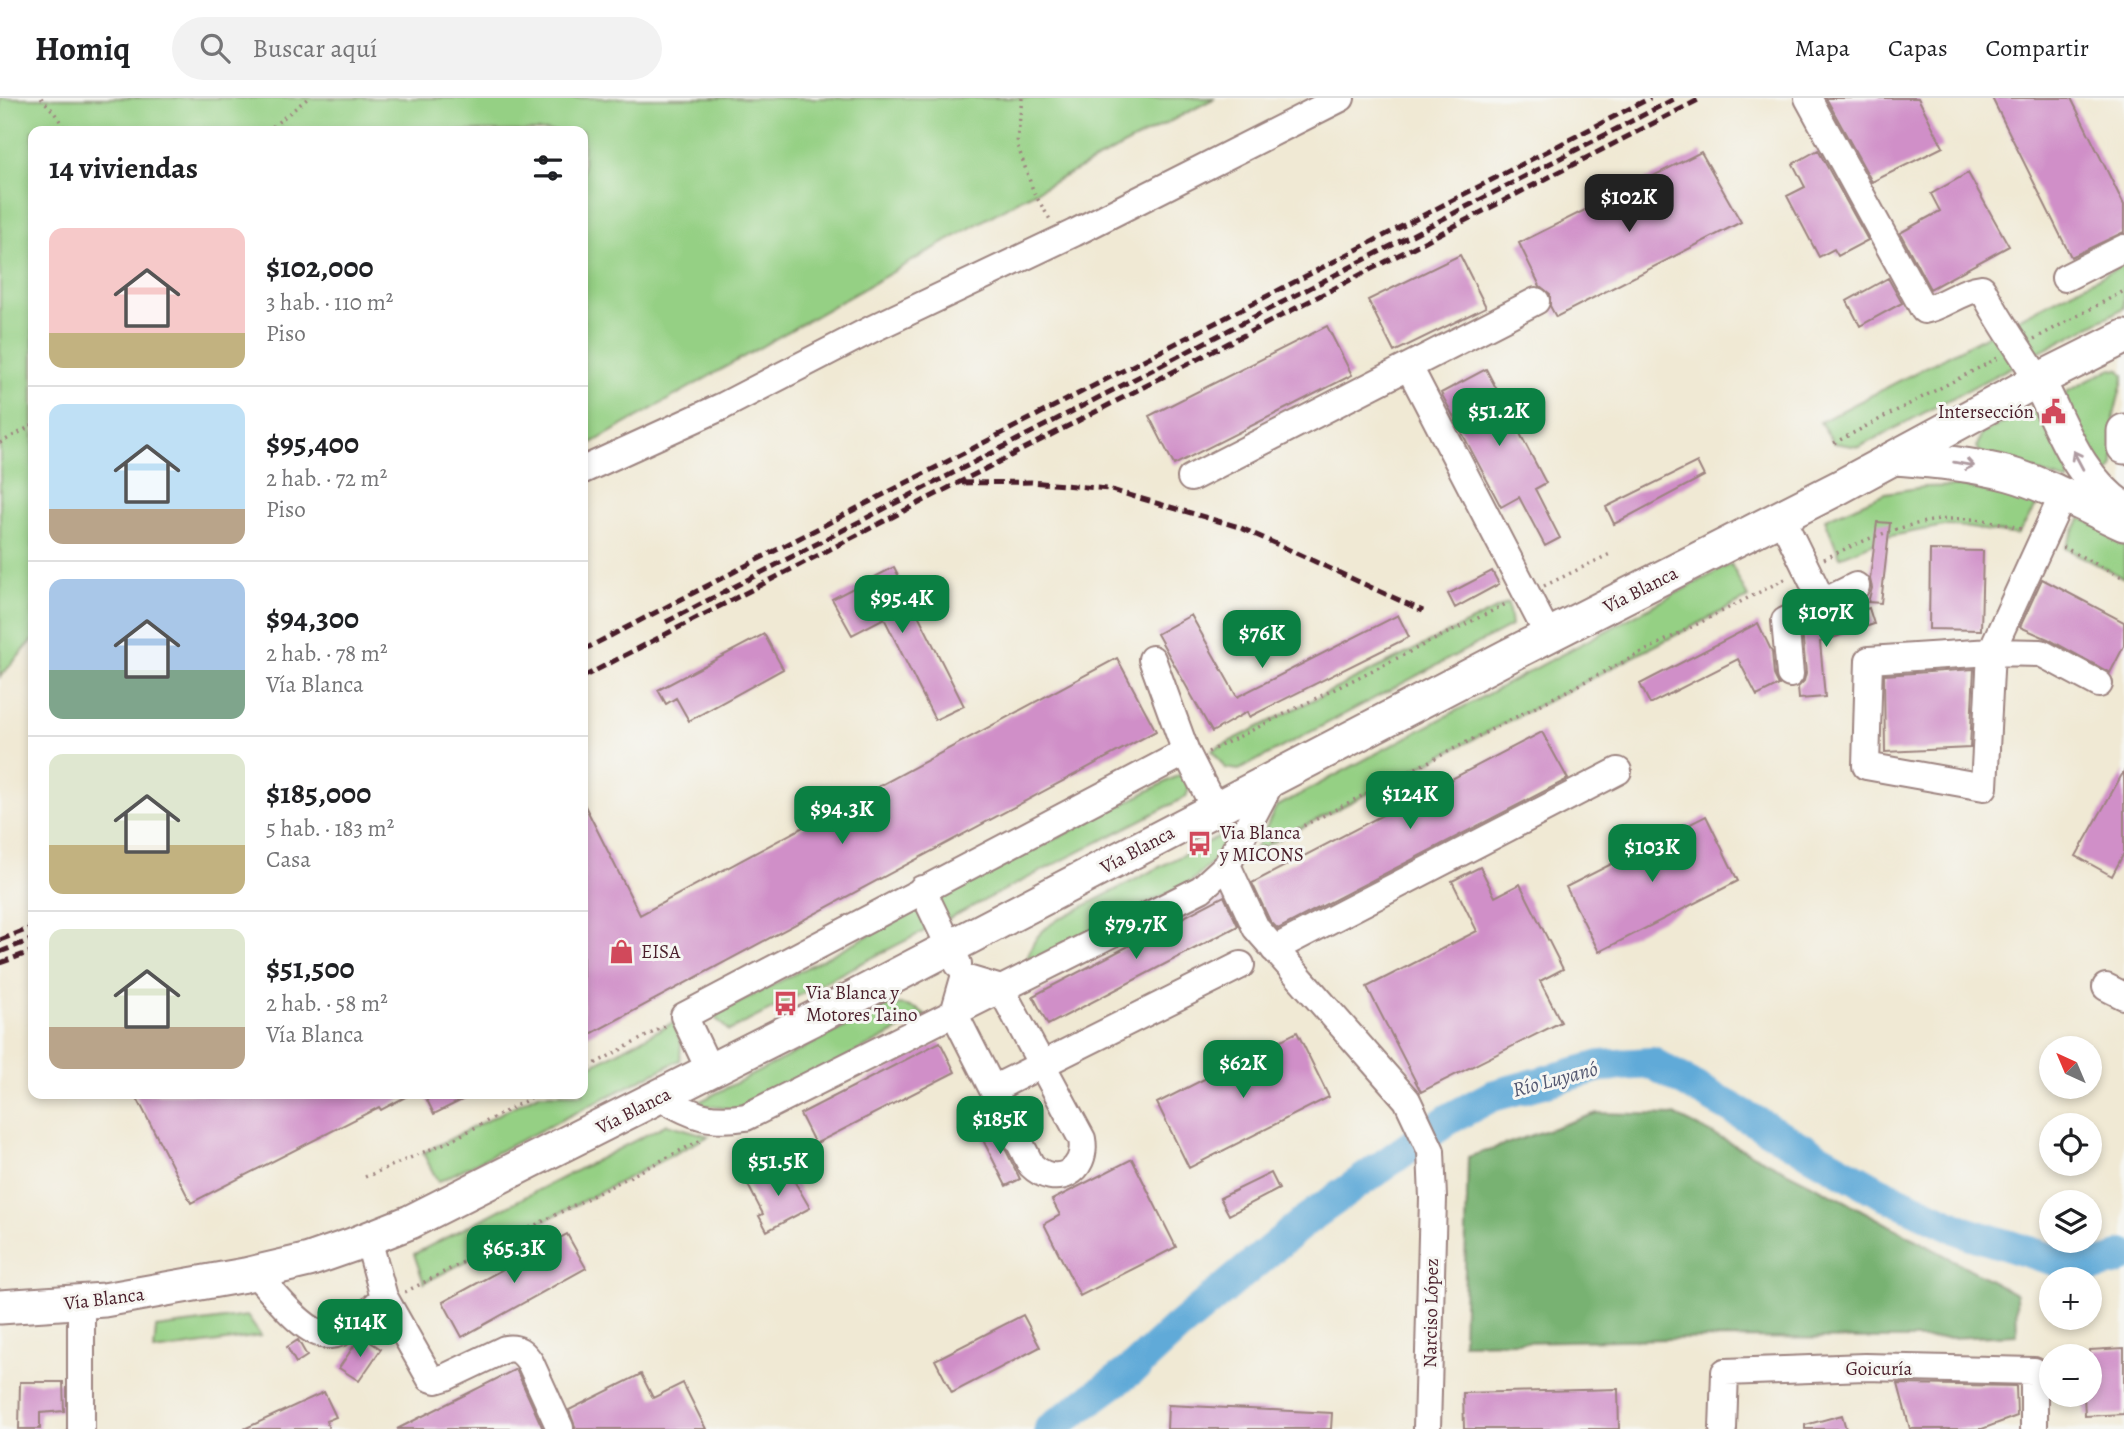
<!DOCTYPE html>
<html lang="es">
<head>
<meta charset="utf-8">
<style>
	:root { --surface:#fff; --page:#f2f2f2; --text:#202124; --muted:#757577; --line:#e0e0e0; --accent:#0b8043 }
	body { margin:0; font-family:Alegreya,serif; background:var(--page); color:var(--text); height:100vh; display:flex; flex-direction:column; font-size:26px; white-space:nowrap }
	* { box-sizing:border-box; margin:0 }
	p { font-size:23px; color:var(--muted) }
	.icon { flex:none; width:38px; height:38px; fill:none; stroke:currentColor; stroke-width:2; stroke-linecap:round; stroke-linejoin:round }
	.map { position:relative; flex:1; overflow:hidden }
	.sheet { position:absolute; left:28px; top:28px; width:560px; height:973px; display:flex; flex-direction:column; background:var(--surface); border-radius:14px; box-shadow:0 4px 10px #0003 }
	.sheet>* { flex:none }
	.needle { width:46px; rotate:316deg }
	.controls { position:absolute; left:2039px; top:938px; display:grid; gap:14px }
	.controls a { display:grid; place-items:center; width:63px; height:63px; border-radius:50%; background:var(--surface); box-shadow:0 4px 10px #0003; font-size:35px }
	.price { position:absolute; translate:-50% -60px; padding:0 16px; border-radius:14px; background:var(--accent); color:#fff; font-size:23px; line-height:46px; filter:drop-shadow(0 2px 4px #0008) }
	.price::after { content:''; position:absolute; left:50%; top:42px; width:21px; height:16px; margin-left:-10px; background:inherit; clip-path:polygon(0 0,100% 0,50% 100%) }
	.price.active { background:#222; color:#fff }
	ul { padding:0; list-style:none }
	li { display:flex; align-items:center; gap:21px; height:175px; padding:0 21px }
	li+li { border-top:2px solid var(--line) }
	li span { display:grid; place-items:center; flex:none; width:196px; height:140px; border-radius:14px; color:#555 }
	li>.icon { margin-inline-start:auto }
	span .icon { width:84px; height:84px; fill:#fffc; stroke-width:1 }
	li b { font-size:30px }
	h2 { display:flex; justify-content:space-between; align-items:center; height:84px; padding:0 21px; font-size:30px }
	header { display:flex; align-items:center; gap:42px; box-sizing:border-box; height:98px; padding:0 35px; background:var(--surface); border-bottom:2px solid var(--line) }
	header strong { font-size:33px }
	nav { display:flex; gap:38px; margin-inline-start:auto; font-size:24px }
	.search { width:490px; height:63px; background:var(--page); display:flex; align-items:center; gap:18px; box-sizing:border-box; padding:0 24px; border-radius:38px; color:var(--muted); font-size:26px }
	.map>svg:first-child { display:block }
	.green { fill:#95d084; stroke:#707858; stroke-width:2 }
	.forest { fill:#78b272; stroke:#61684e; stroke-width:2 }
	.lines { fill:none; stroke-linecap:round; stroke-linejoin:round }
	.river { stroke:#61aad8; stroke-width:32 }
	.building { fill:#d08fc8 }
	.minor-casing { stroke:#9d8480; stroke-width:30 }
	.major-casing { stroke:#9d8480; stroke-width:37 }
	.path { stroke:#9d8480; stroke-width:3.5; stroke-dasharray:2 5; stroke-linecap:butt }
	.minor { stroke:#fff; stroke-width:26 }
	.major { stroke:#fff; stroke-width:33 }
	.rail { stroke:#4a1f2b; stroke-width:5; stroke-dasharray:10 5; stroke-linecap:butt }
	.oneway { stroke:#ae9aa0 }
	.labels { text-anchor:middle; stroke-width:6; stroke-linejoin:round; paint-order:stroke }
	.poi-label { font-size:19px; fill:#4a1f2b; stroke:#f6f6f2; text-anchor:start }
	.street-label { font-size:19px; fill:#4a1f2b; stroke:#f6f6f2 }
	.water-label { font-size:21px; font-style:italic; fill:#535770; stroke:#f6f6f2 }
</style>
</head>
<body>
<header>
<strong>Homiq</strong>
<div class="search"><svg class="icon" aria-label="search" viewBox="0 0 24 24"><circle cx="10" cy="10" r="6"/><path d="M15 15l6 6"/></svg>Buscar aquí</div>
<nav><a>Mapa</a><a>Capas</a><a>Compartir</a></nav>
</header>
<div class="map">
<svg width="2124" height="1331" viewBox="0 0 2124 1331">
	<rect width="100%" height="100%" fill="#f6f6f2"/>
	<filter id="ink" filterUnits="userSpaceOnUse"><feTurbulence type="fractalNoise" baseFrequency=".0143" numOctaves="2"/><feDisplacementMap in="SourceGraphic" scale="14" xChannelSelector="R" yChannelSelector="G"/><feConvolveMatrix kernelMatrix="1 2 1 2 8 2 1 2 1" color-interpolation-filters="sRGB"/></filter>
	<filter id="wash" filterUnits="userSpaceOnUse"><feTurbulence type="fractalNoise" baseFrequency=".00686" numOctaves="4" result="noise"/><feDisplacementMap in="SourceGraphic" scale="28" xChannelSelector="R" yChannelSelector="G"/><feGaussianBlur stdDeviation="1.57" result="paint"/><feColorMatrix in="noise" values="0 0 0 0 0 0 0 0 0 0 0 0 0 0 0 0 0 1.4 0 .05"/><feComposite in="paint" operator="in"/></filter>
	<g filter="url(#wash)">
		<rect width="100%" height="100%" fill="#f0e9d4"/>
		<!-- green -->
		<path class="green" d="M0,0h1215l-192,100 -440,250v-317h-550v509l-33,37z
			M2124,166v44l-265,139 -25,-4 -14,-21z
			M2110,271l10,1 4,5 -10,40v50l-3,6 -5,2 -10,-4 -31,-72 3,-6z
			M2035,309l34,68 -1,7 -88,-29 -3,-6 4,-13z
			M1963,388l76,16 -22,33 -68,-10 -58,11 -51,21 -15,-38 60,-26 39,-6z
			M2081,420l43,21v39l-59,-30z
			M1731,466l17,34 -494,254 22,-45z
			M1508,505l3,23 -272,144 -14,-2 -13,-18z
			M1183,675l6,15 -3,9 -457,234 -16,-15z
			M1233,731l-9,22 -32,30 -163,83 -2,-5c7,-21 12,-27 30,-39z
			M903,907l14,4 9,7 -172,89 -23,4 -36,-5 189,-97z
			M674,924l7,22 -1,16 -242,122 -15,-29 115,-59h45v-24z
			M667,1026l42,12 -285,147 -10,-29z
			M247,1218l14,20 -107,15 2,-23z"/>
		<!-- forest -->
		<path class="forest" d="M1597,1015l78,2 170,86 171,93 1,41 -93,4 -205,-1 -256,5 5,-186z"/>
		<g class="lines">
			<!-- river -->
			<path class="river" d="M1050,1331l85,-62 41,-38 130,-109 143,-101 43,-23 109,-30 51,-3 226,128 87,41 99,31 25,4 25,-6 10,-6"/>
		</g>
		<g id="blocks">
			<!-- building -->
			<path class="building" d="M1826,0h92l25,49 -71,35z
				M1992,0h79l53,107v27l-53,25z
				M1818,52l50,90 -30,16 -4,-7 -15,8 -32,-61 18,-9 -12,-23z
				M1701,54l40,70 -185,95 -6,-11v-12l-10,-8 -21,-43z
				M1968,75l41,73 -79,43 -30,-56 40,-22 -9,-17z
				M1460,157l26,52 -92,45 -26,-52z
				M1888,180l14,25 -42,23 -13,-25z
				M1327,228l25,49 -178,90 -25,-49z
				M1486,271l60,114 -11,6 25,49 -15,8 -26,-49 -18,10 -60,-114z
				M1697,364l7,14 -90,48 -8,-17z
				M1877,424l13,1 -9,80 -13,-1 4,-14 -2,-9z
				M1930,452l53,1 -2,79 -52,-1z
				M894,469l70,139 -29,14 -51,-102 -32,17 -20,-36z
				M1492,473l7,13 -44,24 -7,-14z
				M2042,481l82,43v24l-14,27 -62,-34 -28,-12z
				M1869,510l5,16 -54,18 5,55 -26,2 -1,-12 6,-6 2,-8 -4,-43 17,-8v2z
				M1191,517l46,82 161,-82 11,22 -160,80 -2,-5 -35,20 -55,-98z
				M1758,525l14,29 2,23 5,10 -22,11 -19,-37 -88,45 -10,-20z
				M764,536l19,35 -94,52 -13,-23 -10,6 -8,-14z
				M1117,560l39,73 -573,307v-236l57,113z
				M1974,571l-4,79 -85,4 -1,-77z
				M1542,634l26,47 -290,150 -8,-8 -18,-38z
				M2124,673v82l-12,23 -36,-20z
				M1706,718l32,65 -139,71 -33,-65z
				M1480,769l15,30 25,-13 43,85 -23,12 21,41 -140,70 -54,-105 110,-56 -25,-50z
				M1224,798l14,30 -190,99 -15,-29z
				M1297,934l32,65 -140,71 -32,-65z
				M940,944l15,30 -140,72 -15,-30z
				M135,996h276l-30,16 -2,-3 -188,96z
				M424,996h50l-40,20z
				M994,1028l26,53 -14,7 -26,-52z
				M1132,1061l44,88 -96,49 -36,-72 16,-9 -8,-15z
				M785,1067l25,43 -43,23 -8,-15 4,-2 -15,-29z
				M1271,1075l8,16 -50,26 -9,-17z
				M567,1136l19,34 -124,69 -19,-35z
				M1023,1217l17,32 -88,46 -17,-33z
				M364,1240l17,11 -22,32 -20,-13 17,-25z
				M298,1242l9,16 -11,7 -9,-16z
				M2124,1250v66l-39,2 -1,-21h6v-45z
				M516,1271l27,60h-146z
				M641,1276l12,24 30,-15 23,46h-130l-7,-19z
				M20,1284h43l1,29 -24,2v16h-21z
				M1898,1286l118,2 1,30 -35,13h-72z
				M1618,1291l1,40h-155l-1,-36z
				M324,1294l12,25 -10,4 3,8h-85z
				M1168,1307l164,8 -1,16h-164z
				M1842,1317l4,14h-41v-4z"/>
		</g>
	</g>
	<g filter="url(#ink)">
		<use href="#blocks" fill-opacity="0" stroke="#9d8480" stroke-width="2"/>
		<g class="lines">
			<defs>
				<path id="minor" d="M1808,0l116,212c21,-4 37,-20 58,-22 16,33 38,61 56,92
					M2065,180l59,-30
					M1409,269l139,268
					M583,372l140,-64 149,-77 202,-96 267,-135
					M1191,380l345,-177
					M2063,397l-72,157 -7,135 -118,-21 3,-106 122,-8 50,1 58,31
					M1781,419l42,86
					M1152,561l34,93 29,57
					M1790,576l-5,-53 71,-35
					M1227,767l29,63 151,172 24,51 2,47 -6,231
					M922,791l36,75
					M1274,851l344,-178
					M964,880l37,11 81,150c6,33 -27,50 -51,26l-77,-152z
					M2106,889l18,9
					M710,973l-26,-55 502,-264
					M993,991l248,-124
					M660,999c34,18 46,26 86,20l455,-228 26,-24 46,-87
					M255,1175c16,17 50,64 75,62 21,-1 40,-24 54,-38l-16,-58
					M384,1199l46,81 6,2 10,-3 59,-28c13,-2 18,3 25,13l30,66
					M81,1205v126
					M1723,1331l2,-57 140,-5 169,4v58"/>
				<path id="major" d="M2038,282c24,47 40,99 86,129
					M2124,333v16
					M1896,360c38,3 76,6 113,16 40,11 77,33 115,50
					M0,1209l104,-7 141,-25 64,-15 43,-15 58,-23 414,-209 684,-357 330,-168 200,-108 86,-43"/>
			</defs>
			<!-- minor casing -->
			<use href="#minor" class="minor-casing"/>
			<!-- major casing -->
			<use href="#major" class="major-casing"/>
			<!-- path -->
			<path class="path" d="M41,0l12,13 14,20
				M1022,0l-5,46 17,49 17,28
				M267,33l41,-33
				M2034,241l90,-48
				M0,345l33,-18
				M1834,345l166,-86
				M2063,449l61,31
				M1824,461c66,-32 128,-55 200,-29
				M1544,488l66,-32
				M1208,654l300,-149
				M1260,750l529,-271
				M583,972l84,-45
				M365,1079l85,-36 88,-47
				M405,1194l298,-153"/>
			<!-- minor -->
			<use href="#minor" class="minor"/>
			<!-- major -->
			<use href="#major" class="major"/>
			<!-- rail -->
			<path class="rail" d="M962,385l69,-1 77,7 131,38 184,84
				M666,524l1010,-524
				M583,552l1067,-552
				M583,579l1119,-579
				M0,842l33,-13
				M0,854l33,-13
				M0,865l33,-12"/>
		</g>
		<!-- one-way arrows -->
		<defs><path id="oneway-shaft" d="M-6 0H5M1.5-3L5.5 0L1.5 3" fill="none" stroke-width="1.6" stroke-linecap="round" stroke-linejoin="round" transform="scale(1.75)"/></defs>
		<g class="oneway">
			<use href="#oneway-shaft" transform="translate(2078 362) rotate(-118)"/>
			<use href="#oneway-shaft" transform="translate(1964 366) rotate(10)"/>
		</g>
	</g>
	<!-- icons -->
	<defs>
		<symbol id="civic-bare" viewBox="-9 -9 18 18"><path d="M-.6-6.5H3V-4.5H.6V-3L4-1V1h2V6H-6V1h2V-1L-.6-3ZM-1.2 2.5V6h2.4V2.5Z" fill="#d1495b" stroke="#f6f6f2" stroke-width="2.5" paint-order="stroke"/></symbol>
		<symbol id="bus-bare" viewBox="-9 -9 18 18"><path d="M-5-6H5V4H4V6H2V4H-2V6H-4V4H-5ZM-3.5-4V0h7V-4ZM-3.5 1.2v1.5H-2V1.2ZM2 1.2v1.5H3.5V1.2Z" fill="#d1495b" stroke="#f6f6f2" stroke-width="2.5" paint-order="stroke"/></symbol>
		<symbol id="shop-bare" viewBox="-9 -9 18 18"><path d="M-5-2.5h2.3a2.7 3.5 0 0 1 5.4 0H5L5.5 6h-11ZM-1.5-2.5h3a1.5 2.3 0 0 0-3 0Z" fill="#d1495b" stroke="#f6f6f2" stroke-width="2.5" paint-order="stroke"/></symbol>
	</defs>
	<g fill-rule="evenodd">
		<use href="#civic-bare" x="2036" y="296" width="35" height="35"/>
		<use href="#bus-bare" x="1182" y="728" width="35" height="35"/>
		<use href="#shop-bare" x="604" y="836" width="35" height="35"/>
		<use href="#bus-bare" x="768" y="888" width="35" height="35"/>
	</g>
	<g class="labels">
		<!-- poi labels -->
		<g class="poi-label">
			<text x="2034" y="320" text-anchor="end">Intersección</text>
			<text x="1220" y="741">Via Blanca<tspan x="1220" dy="22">y MICONS</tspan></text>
			<text x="641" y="860">EISA</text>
			<text x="806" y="901">Via Blanca y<tspan x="806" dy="22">Motores Taino</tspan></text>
		</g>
		<!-- street labels -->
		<g class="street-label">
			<text transform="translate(1640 491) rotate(-27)" y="7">Vía Blanca</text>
			<text transform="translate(1137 751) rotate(-28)" y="7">Vía Blanca</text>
			<text transform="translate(633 1012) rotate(-27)" y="7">Vía Blanca</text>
			<text transform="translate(104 1200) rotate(-7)" y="7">Vía Blanca</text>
			<text transform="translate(1430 1215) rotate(-89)" y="7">Narciso López</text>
			<text x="1879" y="1277">Goicuría</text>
		</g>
		<!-- water labels -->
		<g class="water-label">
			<text transform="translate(1555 981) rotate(-15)" y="7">Río Luyanó</text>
		</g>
	</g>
</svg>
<div class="controls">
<a><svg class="needle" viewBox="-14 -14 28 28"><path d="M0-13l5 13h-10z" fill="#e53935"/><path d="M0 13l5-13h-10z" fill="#757577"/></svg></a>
<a><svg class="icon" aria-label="locate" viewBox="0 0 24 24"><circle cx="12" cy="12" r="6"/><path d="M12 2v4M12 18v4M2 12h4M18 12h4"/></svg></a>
<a><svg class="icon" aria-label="layers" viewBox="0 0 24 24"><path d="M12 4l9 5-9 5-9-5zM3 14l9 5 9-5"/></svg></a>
<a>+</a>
<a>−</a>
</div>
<b class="price active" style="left:1629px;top:136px">$102K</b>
<b class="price" style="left:1499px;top:350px">$51.2K</b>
<b class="price" style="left:902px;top:537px">$95.4K</b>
<b class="price" style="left:1826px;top:551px">$107K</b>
<b class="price" style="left:1262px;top:572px">$76K</b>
<b class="price" style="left:1410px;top:733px">$124K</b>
<b class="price" style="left:842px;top:748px">$94.3K</b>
<b class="price" style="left:1652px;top:786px">$103K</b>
<b class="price" style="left:1136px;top:863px">$79.7K</b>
<b class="price" style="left:1243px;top:1002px">$62K</b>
<b class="price" style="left:1000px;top:1058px">$185K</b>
<b class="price" style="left:778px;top:1100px">$51.5K</b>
<b class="price" style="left:514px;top:1187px">$65.3K</b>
<b class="price" style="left:360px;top:1261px">$114K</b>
<section class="sheet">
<h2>14 viviendas<svg class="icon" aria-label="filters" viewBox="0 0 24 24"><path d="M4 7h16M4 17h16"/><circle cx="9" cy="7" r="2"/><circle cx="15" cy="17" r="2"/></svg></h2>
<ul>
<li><span style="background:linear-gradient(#f6c9c9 75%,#c2b280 0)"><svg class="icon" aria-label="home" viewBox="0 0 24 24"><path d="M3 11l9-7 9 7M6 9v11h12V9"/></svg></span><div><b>$102,000</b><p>3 hab. · 110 m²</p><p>Piso</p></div></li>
<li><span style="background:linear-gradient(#bfe0f5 75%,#b9a48a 0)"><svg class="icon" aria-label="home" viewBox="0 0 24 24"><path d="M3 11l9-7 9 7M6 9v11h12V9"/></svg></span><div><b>$95,400</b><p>2 hab. · 72 m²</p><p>Piso</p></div></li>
<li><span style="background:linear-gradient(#a9c7e8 65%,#7fa58c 0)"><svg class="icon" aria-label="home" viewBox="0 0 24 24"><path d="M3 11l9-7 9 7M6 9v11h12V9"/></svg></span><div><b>$94,300</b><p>2 hab. · 78 m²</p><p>Vía Blanca</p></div></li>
<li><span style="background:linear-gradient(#dfe7d0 65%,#c2b280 0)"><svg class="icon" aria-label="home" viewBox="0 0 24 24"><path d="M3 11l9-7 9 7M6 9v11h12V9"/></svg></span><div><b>$185,000</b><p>5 hab. · 183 m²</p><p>Casa</p></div></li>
<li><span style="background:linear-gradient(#dfe7d0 70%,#b9a48a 0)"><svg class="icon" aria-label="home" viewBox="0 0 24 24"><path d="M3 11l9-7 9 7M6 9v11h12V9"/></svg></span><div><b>$51,500</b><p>2 hab. · 58 m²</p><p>Vía Blanca</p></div></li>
</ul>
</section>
</div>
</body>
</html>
